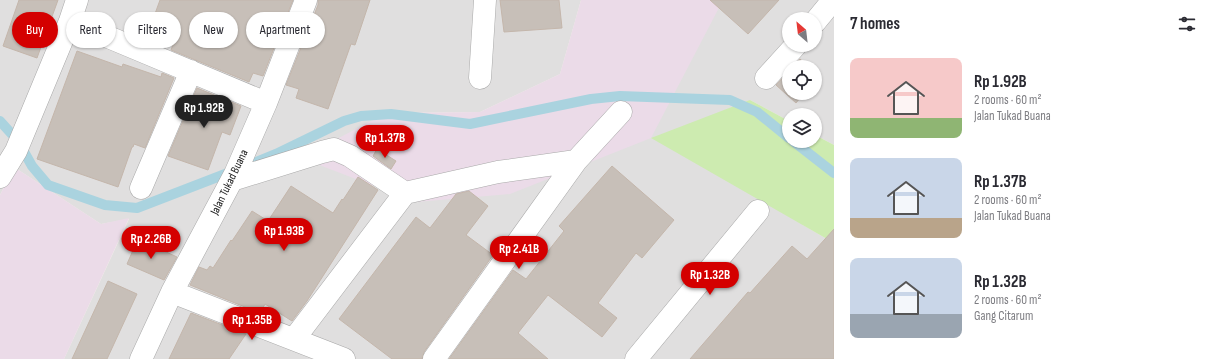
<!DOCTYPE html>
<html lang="en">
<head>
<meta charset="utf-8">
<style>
	:root { --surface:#fff; --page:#f7f7f7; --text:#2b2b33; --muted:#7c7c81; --accent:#d40000 }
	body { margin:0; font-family:"Sofia Sans Condensed",sans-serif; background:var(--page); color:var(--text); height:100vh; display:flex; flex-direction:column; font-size:15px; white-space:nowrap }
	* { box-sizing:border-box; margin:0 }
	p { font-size:13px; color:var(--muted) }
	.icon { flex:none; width:22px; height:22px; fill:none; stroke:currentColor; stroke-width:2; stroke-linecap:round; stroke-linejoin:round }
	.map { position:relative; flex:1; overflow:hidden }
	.sheet { display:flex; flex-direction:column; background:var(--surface); width:380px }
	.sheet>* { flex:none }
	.hud { position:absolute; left:12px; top:12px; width:380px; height:36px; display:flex; gap:8px }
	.needle { width:26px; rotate:332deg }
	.fabs { position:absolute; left:782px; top:12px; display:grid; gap:8px }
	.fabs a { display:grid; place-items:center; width:40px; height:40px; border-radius:50%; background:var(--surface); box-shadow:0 1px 3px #0004; font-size:20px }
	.price { position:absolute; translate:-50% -34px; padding:0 9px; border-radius:14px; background:var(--accent); color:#fff; font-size:13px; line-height:26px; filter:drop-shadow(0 1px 2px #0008) }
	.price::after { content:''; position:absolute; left:50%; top:24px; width:12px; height:9px; margin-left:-6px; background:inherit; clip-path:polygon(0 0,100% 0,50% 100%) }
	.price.selected { background:#222; color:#fff }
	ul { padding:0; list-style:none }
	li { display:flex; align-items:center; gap:12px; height:100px; padding:0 16px }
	li span { display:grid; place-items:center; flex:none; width:112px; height:80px; border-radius:8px; color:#555 }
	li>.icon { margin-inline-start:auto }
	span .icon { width:48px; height:48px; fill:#fffc; stroke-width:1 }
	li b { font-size:17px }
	h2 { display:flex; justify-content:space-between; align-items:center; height:48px; padding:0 16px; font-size:17px }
	.chip { padding:0 14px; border-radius:18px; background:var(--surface); box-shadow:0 1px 3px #0004; font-size:14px; line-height:36px }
	.chip.selected { background:var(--accent); color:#fff }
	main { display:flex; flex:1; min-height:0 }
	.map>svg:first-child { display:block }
	.residential { fill:#e0dfdf; fill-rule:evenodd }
	.industrial { fill:#ebdbe8 }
	.grass { fill:#cdebb0 }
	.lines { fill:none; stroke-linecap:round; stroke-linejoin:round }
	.stream { stroke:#aad3df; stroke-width:10 }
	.building { fill:#c7bfb8; stroke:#c4b6ab }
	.minor-casing { stroke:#a9a9a9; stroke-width:23 }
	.minor { stroke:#fff; stroke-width:22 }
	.labels { text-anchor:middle; stroke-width:3.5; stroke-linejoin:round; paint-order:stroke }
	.street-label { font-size:12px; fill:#222; stroke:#fff }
</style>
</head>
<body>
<main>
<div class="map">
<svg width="834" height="359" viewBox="0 0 834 359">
	<rect width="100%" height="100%" fill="#f2efe9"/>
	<!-- residential -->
	<path class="residential" d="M0,0h581l-21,74 -80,38 -94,1 30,89 307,-202h111v145l-19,-10v-20h-26v6l-39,-21 53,125 31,18v116h-770l65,-140 -28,5 -87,-57 -14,28zM789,19h26v26h-26zM789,67h26v26h-26z"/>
	<!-- industrial -->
	<path class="industrial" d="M581,0h142l-72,138 -141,56 -94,8 -115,-44 85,-45 94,-1 80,-38z
		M14,167l87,57 28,-6 -65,141h-64v-164z"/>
	<!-- grass -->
	<path class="grass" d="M750,100l39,21v20h26v-6l19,10v98l-183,-105z"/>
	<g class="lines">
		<!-- stream -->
		<path class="stream" d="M0,121l18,20 14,25 16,19 57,20 32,3 96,-37
			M793,141l41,32
			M254,163l22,-9 68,-33 17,-5 30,-2 79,10 121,-25 29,-3 110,4 27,12 32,26"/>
	</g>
	<!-- building -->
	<path class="building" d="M19,0h39l-21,58 -34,-12z
		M160,0h133l-30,76 -10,-3 -4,9 -78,-32 7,-18 -26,-10z
		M318,0h52l-15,45 -4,-1 -23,65 -32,-11 3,-9 -13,-4 32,-80z
		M500,0h59l3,28 -58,4z
		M710,0h69l-31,34z
		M77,51l45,16 1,-3 38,13 1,-4 12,5 -29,70 -11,-4 -1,3h-1l-14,40 -81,-28z
		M800,59l9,8h-16z
		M789,71v22h15l-8,10 -20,-18z
		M197,88l44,18 -11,29 -8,-3 -14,38 -40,-14z
		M377,149l19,12 -5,8 -18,-13z
		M612,166l62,54 -32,38 -6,-5 -38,50 19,15 -15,19 -54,-42 -30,38 30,26h-99l64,-89 13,9 38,-48 -5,-5z
		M358,177l20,13 -71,111 -15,20 -27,-17 -5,9 -70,-28 9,-18 8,3 3,-4 3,2 18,-28 1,1 20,-30 16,10 23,-35 42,27 9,-14 1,1z
		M469,191l19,15 -22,29 27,20 -69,97 -2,7h-30l-53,-40 77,-102 14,11 26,-34z
		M834,229v130h-144l58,-67 2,1 42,-47 15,13z
		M138,239l39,18 -13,23 -37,-16z
		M108,281l29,13 -30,65h-35z
		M191,313l55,21 -17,25h-60z"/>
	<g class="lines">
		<defs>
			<path id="minor" d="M70,21l196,82
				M815,22l18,-22
				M480,78l5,-78
				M766,78l30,-33
				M0,177l16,-26 54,-130 7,-21
				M232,180l90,-28 12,-3 16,7 55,37 93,-21 78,-11 45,-49
				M141,188l50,-117
				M172,292l172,67
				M294,339l111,-146
				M141,359l31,-67 63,-118 31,-71 40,-103
				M434,359l142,-198
				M636,359l122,-148"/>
		</defs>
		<!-- minor casing -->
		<use href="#minor" class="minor-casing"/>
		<!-- minor -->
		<use href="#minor" class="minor"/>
	</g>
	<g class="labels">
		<!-- street labels -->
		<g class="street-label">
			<text transform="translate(229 182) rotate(-64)" y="4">Jalan Tukad Buana</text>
		</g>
	</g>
</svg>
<div class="fabs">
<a><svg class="needle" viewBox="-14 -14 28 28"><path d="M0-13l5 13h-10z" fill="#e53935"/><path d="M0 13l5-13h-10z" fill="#7c7c81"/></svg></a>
<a><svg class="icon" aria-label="locate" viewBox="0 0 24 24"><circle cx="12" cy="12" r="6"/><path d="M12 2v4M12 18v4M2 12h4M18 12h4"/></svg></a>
<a><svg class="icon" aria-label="layers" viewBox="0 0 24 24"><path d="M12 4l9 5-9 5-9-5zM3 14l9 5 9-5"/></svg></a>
</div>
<b class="price selected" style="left:204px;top:129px">Rp 1.92B</b>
<b class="price" style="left:385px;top:159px">Rp 1.37B</b>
<b class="price" style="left:284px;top:252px">Rp 1.93B</b>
<b class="price" style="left:151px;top:260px">Rp 2.26B</b>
<b class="price" style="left:519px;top:270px">Rp 2.41B</b>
<b class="price" style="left:710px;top:296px">Rp 1.32B</b>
<b class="price" style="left:252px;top:341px">Rp 1.35B</b>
<div class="hud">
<a class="chip selected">Buy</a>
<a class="chip">Rent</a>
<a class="chip">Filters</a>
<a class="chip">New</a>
<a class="chip">Apartment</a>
</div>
</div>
<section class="sheet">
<h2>7 homes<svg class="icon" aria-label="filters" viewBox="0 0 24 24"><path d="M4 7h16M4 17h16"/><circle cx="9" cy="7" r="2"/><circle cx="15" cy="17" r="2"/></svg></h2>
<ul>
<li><span style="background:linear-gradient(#f6c9c9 75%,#8fb573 0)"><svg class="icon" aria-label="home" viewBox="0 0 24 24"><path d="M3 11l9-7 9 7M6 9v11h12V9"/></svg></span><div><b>Rp 1.92B</b><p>2 rooms · 60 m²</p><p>Jalan Tukad Buana</p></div></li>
<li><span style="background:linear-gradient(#c9d6e8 75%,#b9a48a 0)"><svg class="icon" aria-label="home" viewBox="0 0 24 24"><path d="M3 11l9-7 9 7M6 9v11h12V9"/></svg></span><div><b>Rp 1.37B</b><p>2 rooms · 60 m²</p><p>Jalan Tukad Buana</p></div></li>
<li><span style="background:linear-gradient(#c9d6e8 70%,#9aa5b1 0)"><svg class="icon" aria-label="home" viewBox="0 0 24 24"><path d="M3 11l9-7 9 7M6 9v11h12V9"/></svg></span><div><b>Rp 1.32B</b><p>2 rooms · 60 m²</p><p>Gang Citarum</p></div></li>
</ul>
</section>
</main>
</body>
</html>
